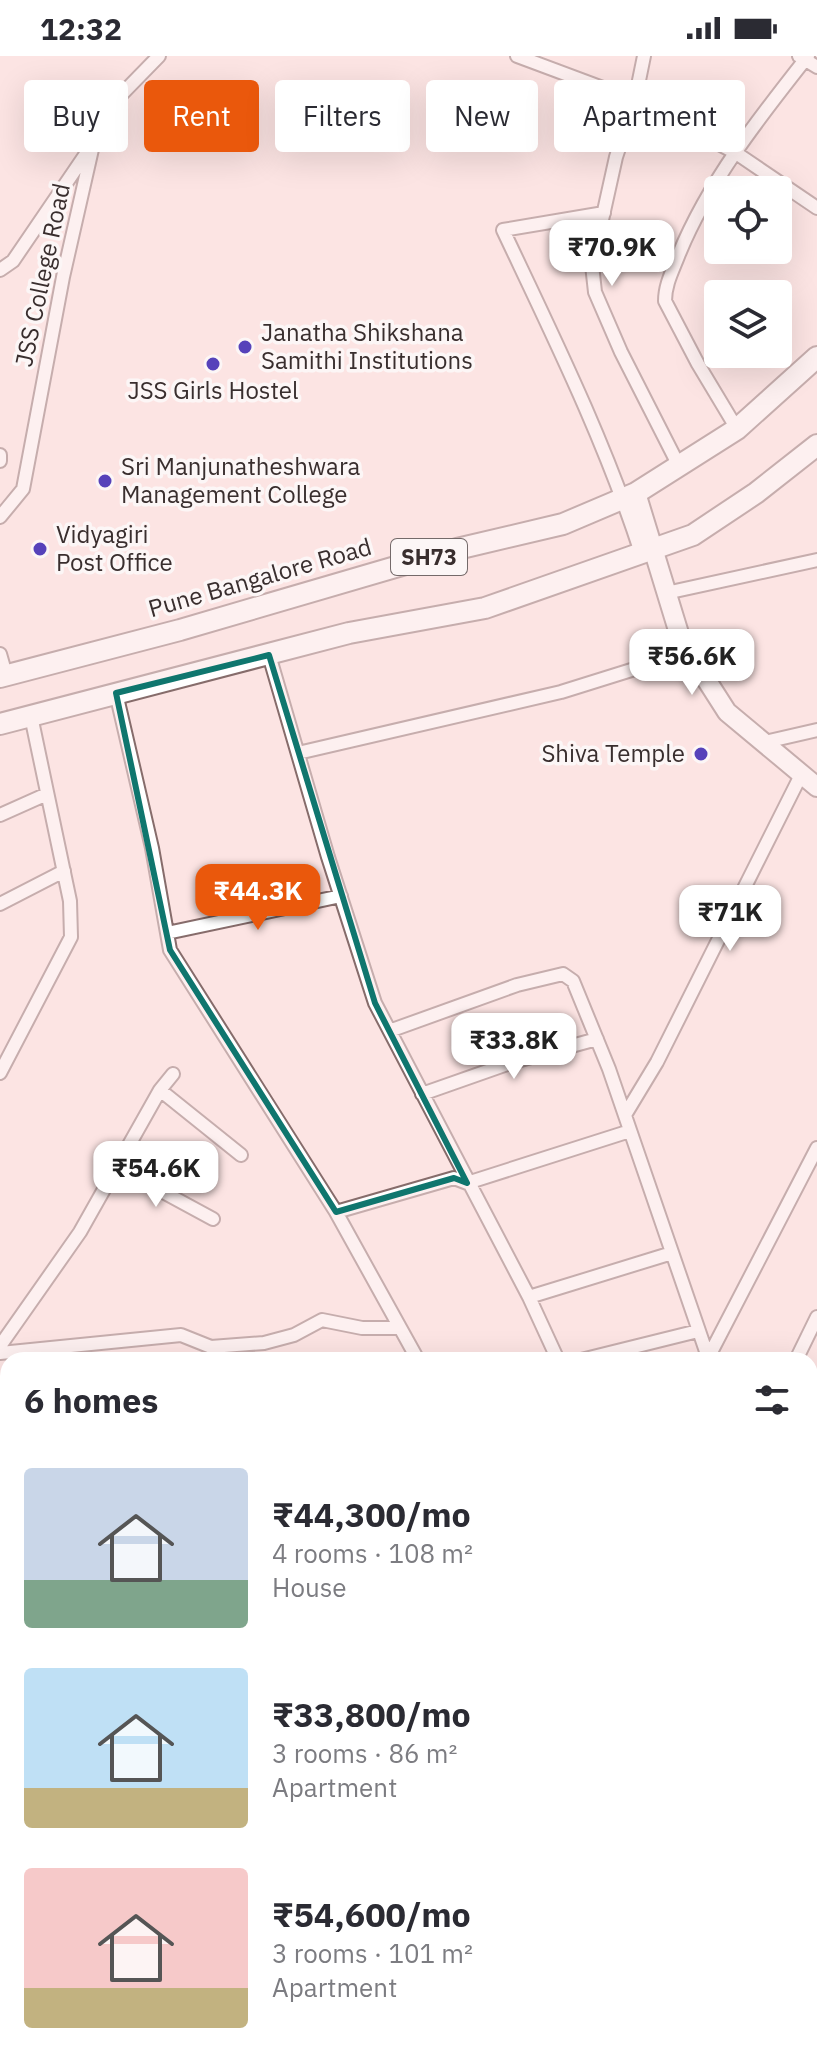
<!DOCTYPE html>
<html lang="en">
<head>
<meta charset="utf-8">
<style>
	:root { --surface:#fff; --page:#f2f2f3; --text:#2b2b33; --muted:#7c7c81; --accent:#ea580c }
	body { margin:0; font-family:"IBM Plex Sans",sans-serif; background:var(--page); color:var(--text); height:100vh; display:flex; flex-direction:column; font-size:30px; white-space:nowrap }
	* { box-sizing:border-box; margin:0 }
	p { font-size:26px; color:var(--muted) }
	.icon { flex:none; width:44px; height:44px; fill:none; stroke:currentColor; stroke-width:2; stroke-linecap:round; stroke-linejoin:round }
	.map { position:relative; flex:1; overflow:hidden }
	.panel { position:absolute; left:0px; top:1296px; width:818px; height:712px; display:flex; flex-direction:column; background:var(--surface); border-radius:24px 24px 0 0; box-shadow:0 8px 32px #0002 }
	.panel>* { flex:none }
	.top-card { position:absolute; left:24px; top:24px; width:770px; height:72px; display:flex; gap:16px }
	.fabs { position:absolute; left:704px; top:120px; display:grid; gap:16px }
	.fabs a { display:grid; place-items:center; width:88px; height:88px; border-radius:8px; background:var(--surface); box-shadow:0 8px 32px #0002; font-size:40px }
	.price { position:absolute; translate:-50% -68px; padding:0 18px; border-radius:16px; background:#fff; color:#222; font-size:26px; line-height:52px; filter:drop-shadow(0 2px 4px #0008) }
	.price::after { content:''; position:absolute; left:50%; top:48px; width:24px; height:18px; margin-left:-12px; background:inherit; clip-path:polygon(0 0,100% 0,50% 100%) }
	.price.selected { background:var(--accent); color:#fff }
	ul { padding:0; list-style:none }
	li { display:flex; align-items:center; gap:24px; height:200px; padding:0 24px }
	li span { display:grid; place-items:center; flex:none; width:224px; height:160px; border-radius:8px; color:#555 }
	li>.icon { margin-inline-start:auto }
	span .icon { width:96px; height:96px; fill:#fffc; stroke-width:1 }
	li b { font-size:34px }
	h2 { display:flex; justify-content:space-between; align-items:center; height:96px; padding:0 24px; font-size:34px }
	.pill { padding:0 28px; border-radius:8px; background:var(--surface); box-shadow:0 8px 32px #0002; font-size:28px; line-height:72px }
	.pill.selected { background:var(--accent); color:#fff }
	.status { display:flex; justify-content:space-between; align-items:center; height:56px; padding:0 40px; background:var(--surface); direction:ltr }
	.status svg { height:22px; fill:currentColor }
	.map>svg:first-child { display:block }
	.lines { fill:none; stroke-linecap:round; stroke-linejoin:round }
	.street-casing { stroke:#866c6b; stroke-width:16 }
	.secondary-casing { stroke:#866c6b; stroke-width:22 }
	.primary-casing { stroke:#866c6b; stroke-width:24 }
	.street { stroke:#fff; stroke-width:12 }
	.secondary { stroke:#fff; stroke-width:18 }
	.primary { stroke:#fff; stroke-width:20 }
	.marked { fill:none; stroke:#0f766e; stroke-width:6; stroke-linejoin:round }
	.poi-dot { fill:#5642ba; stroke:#fcf6f6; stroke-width:3 }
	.labels { text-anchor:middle; stroke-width:7; stroke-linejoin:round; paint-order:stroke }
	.shield { fill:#fcf6f6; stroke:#746a6a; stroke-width:2 }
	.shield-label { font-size:22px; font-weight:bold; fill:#392e2e }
	.street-label { font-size:24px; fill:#392e2e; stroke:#fcf6f6 }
	.poi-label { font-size:24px; fill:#392e2e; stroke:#fcf6f6; text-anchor:start }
</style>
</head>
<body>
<div class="status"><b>12:32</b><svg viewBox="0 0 49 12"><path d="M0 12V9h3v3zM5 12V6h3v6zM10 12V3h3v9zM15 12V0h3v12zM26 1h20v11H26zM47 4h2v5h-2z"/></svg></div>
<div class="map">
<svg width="817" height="2008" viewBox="0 0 817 2008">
	<rect width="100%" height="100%" fill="#fce4e3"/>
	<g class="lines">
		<defs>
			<path id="street" d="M517,0l118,44 101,53 81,55
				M644,0l-9,44 -19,57 -24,108 3,27 26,60 58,114
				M799,0l18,11
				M604,157l-101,17c50,106 102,211 138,323
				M0,214l13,-9 75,-110
				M737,373l-39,-65 -33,-63c0,-17 8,-31 14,-47 30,-73 80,-136 129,-198
				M0,399v6
				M0,461l23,-28 40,-212 30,-132 25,-47 41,-42
				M666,537l151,-33
				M0,598l6,21
				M269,599l59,202 47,146 154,294 29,63
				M116,637l36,155 18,102 166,262 82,148
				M761,687l56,-13
				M298,697l263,-61 80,-25 53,-7
				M0,759l47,-21
				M0,848l64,-33
				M167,877l174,-37
				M392,974l125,-45 46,-11 10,7 36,88 100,291
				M0,1017l71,-136 -1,-36 -39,-185
				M160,1034l81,65
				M422,1038l91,-32 84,-23
				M625,1059l32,-53 145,-289
				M117,1111l96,52
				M336,1156l118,-34 13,5 163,-52
				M529,1241l143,-44
				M0,1290l80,-114 80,-142 13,-16
				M0,1297l181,-18 30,12 53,-4 30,-8 28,-15 40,8h38
				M708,1302l109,-210
				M581,1304l117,-29
				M796,1304l21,-43
				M810,1379l7,-14
				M0,1411l8,9
				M0,1483l8,-6
				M0,1632l8,-6
				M810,1780l4,2 -4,4
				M0,1844l8,7
				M810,1899l7,-7
				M229,2000l7,5
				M764,2000l15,8
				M149,2008l2,-8
				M366,2008l7,-8
				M489,2008l5,-8
				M614,2008l5,-8
				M733,2008l5,-8"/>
			<path id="secondary" d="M636,437l45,147 46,72 90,75"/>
			<path id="primary" d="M0,621l180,-47 277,-81 106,-25 73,-31 101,-64 80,-72
				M0,668l349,-91 136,-25 208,-73 63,-42 61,-48"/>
		</defs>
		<!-- street casing -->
		<use href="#street" class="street-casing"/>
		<!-- secondary casing -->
		<use href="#secondary" class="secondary-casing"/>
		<!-- primary casing -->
		<use href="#primary" class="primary-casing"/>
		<!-- street -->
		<use href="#street" class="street"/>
		<!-- secondary -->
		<use href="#secondary" class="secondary"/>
		<!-- primary -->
		<use href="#primary" class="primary"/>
	</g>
	<!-- marked area -->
	<path d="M0 0H817V2008H0ZM269,599l106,348 92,180 -13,-5 -118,34 -166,-262 -54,-257z" fill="#fce4e3" fill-opacity=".55" fill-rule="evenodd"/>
	<path class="marked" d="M269,599l106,348 92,180 -13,-5 -118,34 -166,-262 -54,-257z"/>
	<!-- markers -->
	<g class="poi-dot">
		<circle cx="245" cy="291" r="8"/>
		<circle cx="213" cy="308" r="8"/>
		<circle cx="105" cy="425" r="8"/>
		<circle cx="40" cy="493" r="8"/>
		<circle cx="701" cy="698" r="8"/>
	</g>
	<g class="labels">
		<!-- shield labels -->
		<rect class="shield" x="391" y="483" width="76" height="36" rx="6"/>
		<g class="shield-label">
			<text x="429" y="509">SH73</text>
		</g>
		<!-- street labels -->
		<g class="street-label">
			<text transform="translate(43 219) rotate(-78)" y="8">JSS College Road</text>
			<text transform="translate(260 522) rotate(-16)" y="8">Pune Bangalore Road</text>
		</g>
		<!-- poi labels -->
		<g class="poi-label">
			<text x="261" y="285">Janatha Shikshana<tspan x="261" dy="28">Samithi Institutions</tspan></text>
			<text x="213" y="343" text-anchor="middle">JSS Girls Hostel</text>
			<text x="121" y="419">Sri Manjunatheshwara<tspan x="121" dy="28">Management College</tspan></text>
			<text x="56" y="487">Vidyagiri<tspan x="56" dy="28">Post Office</tspan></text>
			<text x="685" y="706" text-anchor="end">Shiva Temple</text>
		</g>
	</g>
</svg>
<div class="fabs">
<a><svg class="icon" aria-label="locate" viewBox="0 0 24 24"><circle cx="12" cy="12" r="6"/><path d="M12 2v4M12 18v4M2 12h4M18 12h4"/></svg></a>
<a><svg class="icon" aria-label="layers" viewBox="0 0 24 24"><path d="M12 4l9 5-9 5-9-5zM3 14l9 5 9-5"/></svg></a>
</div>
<b class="price" style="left:612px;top:232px">₹70.9K</b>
<b class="price" style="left:692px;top:641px">₹56.6K</b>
<b class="price selected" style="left:258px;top:876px">₹44.3K</b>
<b class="price" style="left:730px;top:897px">₹71K</b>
<b class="price" style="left:514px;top:1025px">₹33.8K</b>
<b class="price" style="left:156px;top:1153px">₹54.6K</b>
<div class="top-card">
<a class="pill">Buy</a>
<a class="pill selected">Rent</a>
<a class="pill">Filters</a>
<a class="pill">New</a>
<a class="pill">Apartment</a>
</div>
<section class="panel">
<h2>6 homes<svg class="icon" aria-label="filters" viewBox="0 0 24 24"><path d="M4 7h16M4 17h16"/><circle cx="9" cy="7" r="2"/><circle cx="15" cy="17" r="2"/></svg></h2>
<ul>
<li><span style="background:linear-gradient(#c9d6e8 70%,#7fa58c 0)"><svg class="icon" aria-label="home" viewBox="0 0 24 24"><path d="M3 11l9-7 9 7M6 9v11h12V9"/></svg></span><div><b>₹44,300/mo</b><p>4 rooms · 108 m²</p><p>House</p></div></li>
<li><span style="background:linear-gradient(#bfe0f5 75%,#c2b280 0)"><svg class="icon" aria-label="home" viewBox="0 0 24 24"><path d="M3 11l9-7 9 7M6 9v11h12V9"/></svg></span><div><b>₹33,800/mo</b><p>3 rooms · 86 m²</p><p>Apartment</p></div></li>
<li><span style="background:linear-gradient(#f6c9c9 75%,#c2b280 0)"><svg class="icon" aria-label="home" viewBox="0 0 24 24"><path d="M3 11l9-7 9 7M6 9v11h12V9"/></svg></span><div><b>₹54,600/mo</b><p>3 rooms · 101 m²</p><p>Apartment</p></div></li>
</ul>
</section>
</div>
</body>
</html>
